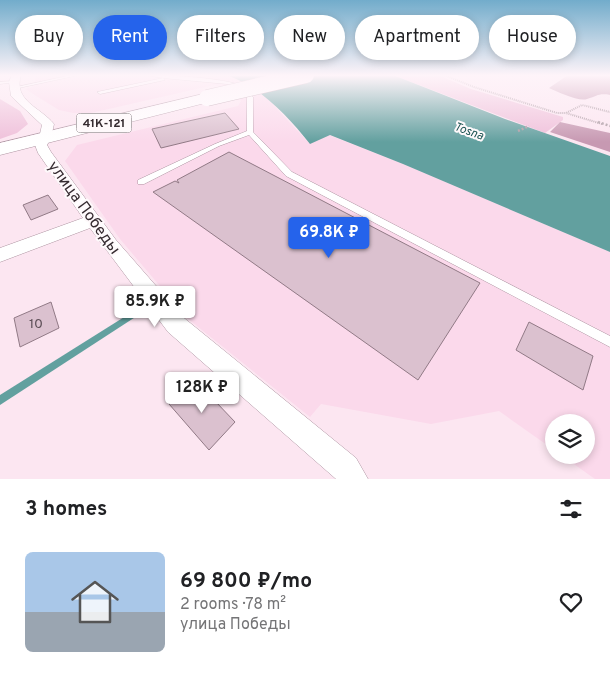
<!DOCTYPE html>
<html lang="en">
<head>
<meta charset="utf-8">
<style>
	:root { --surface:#fff; --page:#f6f6f6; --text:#202124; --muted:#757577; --accent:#2563eb }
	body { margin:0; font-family:Overpass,sans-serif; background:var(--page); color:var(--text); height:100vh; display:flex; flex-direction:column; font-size:19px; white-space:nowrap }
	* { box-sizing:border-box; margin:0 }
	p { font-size:16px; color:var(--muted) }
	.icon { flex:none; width:28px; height:28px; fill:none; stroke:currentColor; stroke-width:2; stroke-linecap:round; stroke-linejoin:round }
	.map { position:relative; height:479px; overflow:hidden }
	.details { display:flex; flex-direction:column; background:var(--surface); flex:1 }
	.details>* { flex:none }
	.hud { position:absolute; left:15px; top:15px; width:580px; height:45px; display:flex; gap:10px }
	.controls { position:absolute; left:545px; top:414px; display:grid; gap:10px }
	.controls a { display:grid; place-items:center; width:50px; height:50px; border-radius:50%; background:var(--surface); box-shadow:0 2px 8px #0003; font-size:25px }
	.price { position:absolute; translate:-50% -42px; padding:0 11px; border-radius:5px; background:#fff; color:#222; font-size:16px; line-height:32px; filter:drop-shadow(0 1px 2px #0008) }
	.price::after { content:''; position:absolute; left:50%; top:30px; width:15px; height:11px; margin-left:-8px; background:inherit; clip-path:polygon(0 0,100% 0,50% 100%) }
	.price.on { background:var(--accent); color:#fff }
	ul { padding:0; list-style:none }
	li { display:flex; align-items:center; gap:15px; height:125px; padding:0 25px }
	li span { display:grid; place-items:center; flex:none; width:140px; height:100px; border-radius:8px; color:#555 }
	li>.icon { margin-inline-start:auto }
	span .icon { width:60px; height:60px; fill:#fffc; stroke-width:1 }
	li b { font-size:21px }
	h2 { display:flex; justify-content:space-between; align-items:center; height:60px; padding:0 25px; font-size:21px }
	.pill { padding:0 18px; border-radius:22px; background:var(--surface); box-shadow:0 2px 8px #0003; font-size:18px; line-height:45px }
	.pill.on { background:var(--accent); color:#fff }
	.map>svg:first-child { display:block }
	.built { fill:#fbd9eb }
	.green { fill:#efc0da }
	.forest { fill:#c799b2 }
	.water { fill:#62a09f }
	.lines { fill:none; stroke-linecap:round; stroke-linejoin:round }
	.stream { fill:#62a09f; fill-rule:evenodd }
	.building { fill:#dbc1cf; stroke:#917a86 }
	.service-casing { stroke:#ad94a1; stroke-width:1 }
	.minor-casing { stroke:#ad94a1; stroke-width:1 }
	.primary-casing { stroke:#ad94a1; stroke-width:1 }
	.path-far1 { stroke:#ac9ba3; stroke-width:2; stroke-dasharray:1 1; stroke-linecap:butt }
	.path { stroke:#ac9ba3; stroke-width:2.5; stroke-dasharray:2 2; stroke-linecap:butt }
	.service { fill:#fff; fill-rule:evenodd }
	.minor { fill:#fff; fill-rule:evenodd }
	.primary { fill:#fff; fill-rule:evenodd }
	.primary-bridge-casing { stroke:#ad94a1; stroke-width:17; stroke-linecap:butt }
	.primary-bridge { stroke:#fff; stroke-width:16 }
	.labels { text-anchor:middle; stroke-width:4; stroke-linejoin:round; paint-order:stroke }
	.shield { fill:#fef9fb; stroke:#71696d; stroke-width:1 }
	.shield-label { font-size:12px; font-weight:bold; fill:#352b30 }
	.far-water-label { font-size:12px; font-style:italic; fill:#1b5251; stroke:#fef9fb }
	.near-number-label { font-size:14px; fill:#5e5058 }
	.near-street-label { font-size:16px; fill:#352b30; stroke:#fef9fb }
</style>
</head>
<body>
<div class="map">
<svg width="610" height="479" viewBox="0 0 610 479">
	<rect width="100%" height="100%" fill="#fce6f1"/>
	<!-- built -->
	<path class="built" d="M36,75h191l17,6 21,15 44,47 20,-8 74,29 207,88v227h-15l-34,-24h25v-33h-32v28l-55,-39 -68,13 -110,-20 -11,13 -123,-99 -67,-79 -55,-78 12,-16 161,-39 3,-5 -14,-14 -13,-2 -123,28h-18l-14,-3 -34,-21 9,-3z"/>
	<!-- green -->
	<path class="green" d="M393,75h45l33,14 92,28v3l-18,13z
		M0,99l20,12 8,13 -11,9 -17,6z"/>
	<!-- forest -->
	<path class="forest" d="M568,75h42v20c-12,-2 -12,1 -23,4 -8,3 -29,-7 -38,-11z
		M560,122l50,11v19l-60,-20z"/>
	<!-- water -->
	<path class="water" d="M227,75h166l112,44 105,37v96l-207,-88 -73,-29 -20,9c-23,-29 -49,-56 -83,-69z"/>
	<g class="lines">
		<!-- stream -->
		<path class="stream" d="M137,309l3,1 1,2 -1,2 -140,91v-10z"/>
	</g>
	<!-- building -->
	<path class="building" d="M225,113l14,16 -78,19 -9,-19z
		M229,152l251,131 -62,97 -265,-188 22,-11 4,2 -2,-3z
		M48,195l10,14 -27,11 -8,-15z
		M51,302l8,26 -39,19 -6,-29z
		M529,322l64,34 -10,34 -67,-40z
		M195,380l40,42 -26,28 -40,-46z"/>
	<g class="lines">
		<defs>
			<path id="service" d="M72,75h7l-65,14 -2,-1z
				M149,75c17,0 79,3 92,11 4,3 8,7 12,11v35l39,40 318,164v11l-324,-171 -37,-41 -30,11 -75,38h-6v-4l77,-36 32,-13v-34l-10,-9 -10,-4 -64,-6 2,2 -65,14 -3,-2 66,-14 -12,-2z
				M16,81v1l-16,2v-2z"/>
			<path id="minor" d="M12,75h9c-8,26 19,32 33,49l-3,14 -4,7 4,7 65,88 68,78 172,140 12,21h-32l-168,-147 -78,-104 -90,34v-14l83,-30 -45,-65 -3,-8 4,-7 3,-13 -31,-29 -2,-14z"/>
			<path id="primary" d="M207,93l6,2 2,3 -2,3 -213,54v-12z"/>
		</defs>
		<!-- service casing -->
		<use href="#service" class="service-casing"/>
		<!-- minor casing -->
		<use href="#minor" class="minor-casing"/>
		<!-- primary casing -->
		<use href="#primary" class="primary-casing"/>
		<!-- path-far1 -->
		<path class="path-far1" d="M444,75l30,12 83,26h9
			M602,124l-36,-11 16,-8 28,7"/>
		<!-- path -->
		<path class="path" d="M598,122l12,4
			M518,131l11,-5"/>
		<!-- service -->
		<use href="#service" class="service"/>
		<!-- minor -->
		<use href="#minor" class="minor"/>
		<!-- primary -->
		<use href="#primary" class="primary"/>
		<defs>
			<path id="primary-bridge" d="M207,98l99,-23"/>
		</defs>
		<!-- primary-bridge casing -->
		<use href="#primary-bridge" class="primary-bridge-casing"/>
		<!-- primary-bridge -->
		<use href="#primary-bridge" class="primary-bridge"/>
	</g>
	<!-- sky -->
	<linearGradient id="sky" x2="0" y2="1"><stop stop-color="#72accb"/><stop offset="0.53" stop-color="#fef4f9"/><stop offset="1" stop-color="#fef4f9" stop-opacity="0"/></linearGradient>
	<rect width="610" height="142" fill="url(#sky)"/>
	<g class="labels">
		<!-- shield labels -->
		<rect class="shield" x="76.5" y="113.5" width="55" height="19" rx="4"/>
		<g class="shield-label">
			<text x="104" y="127">41К-121</text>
		</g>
		<!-- far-water labels -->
		<g class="far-water-label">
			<text transform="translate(469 131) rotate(20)" y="4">Tosna</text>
		</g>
		<!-- near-number labels -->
		<g class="near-number-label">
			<text x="36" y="328">10</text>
		</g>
		<!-- near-street labels -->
		<g class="near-street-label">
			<text transform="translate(85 207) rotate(54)" y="6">улица Победы</text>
		</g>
	</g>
</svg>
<div class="controls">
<a><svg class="icon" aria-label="layers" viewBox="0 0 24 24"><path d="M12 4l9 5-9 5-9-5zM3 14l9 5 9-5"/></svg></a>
</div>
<b class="price on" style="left:329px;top:259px">69.8K ₽</b>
<b class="price" style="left:155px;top:328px">85.9K ₽</b>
<b class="price" style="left:202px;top:414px">128K ₽</b>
<div class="hud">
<a class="pill">Buy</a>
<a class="pill on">Rent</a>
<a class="pill">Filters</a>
<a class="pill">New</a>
<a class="pill">Apartment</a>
<a class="pill">House</a>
</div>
</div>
<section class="details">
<h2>3 homes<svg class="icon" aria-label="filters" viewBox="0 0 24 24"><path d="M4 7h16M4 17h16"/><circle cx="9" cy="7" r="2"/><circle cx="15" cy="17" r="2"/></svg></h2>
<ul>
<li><span style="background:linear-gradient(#a9c7e8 60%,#9aa5b1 0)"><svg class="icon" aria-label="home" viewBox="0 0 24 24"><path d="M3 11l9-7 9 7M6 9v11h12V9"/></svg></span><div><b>69 800 ₽/mo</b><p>2 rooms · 78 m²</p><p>улица Победы</p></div><svg class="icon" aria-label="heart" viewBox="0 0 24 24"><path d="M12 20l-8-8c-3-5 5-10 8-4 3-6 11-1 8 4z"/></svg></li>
</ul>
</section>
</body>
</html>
